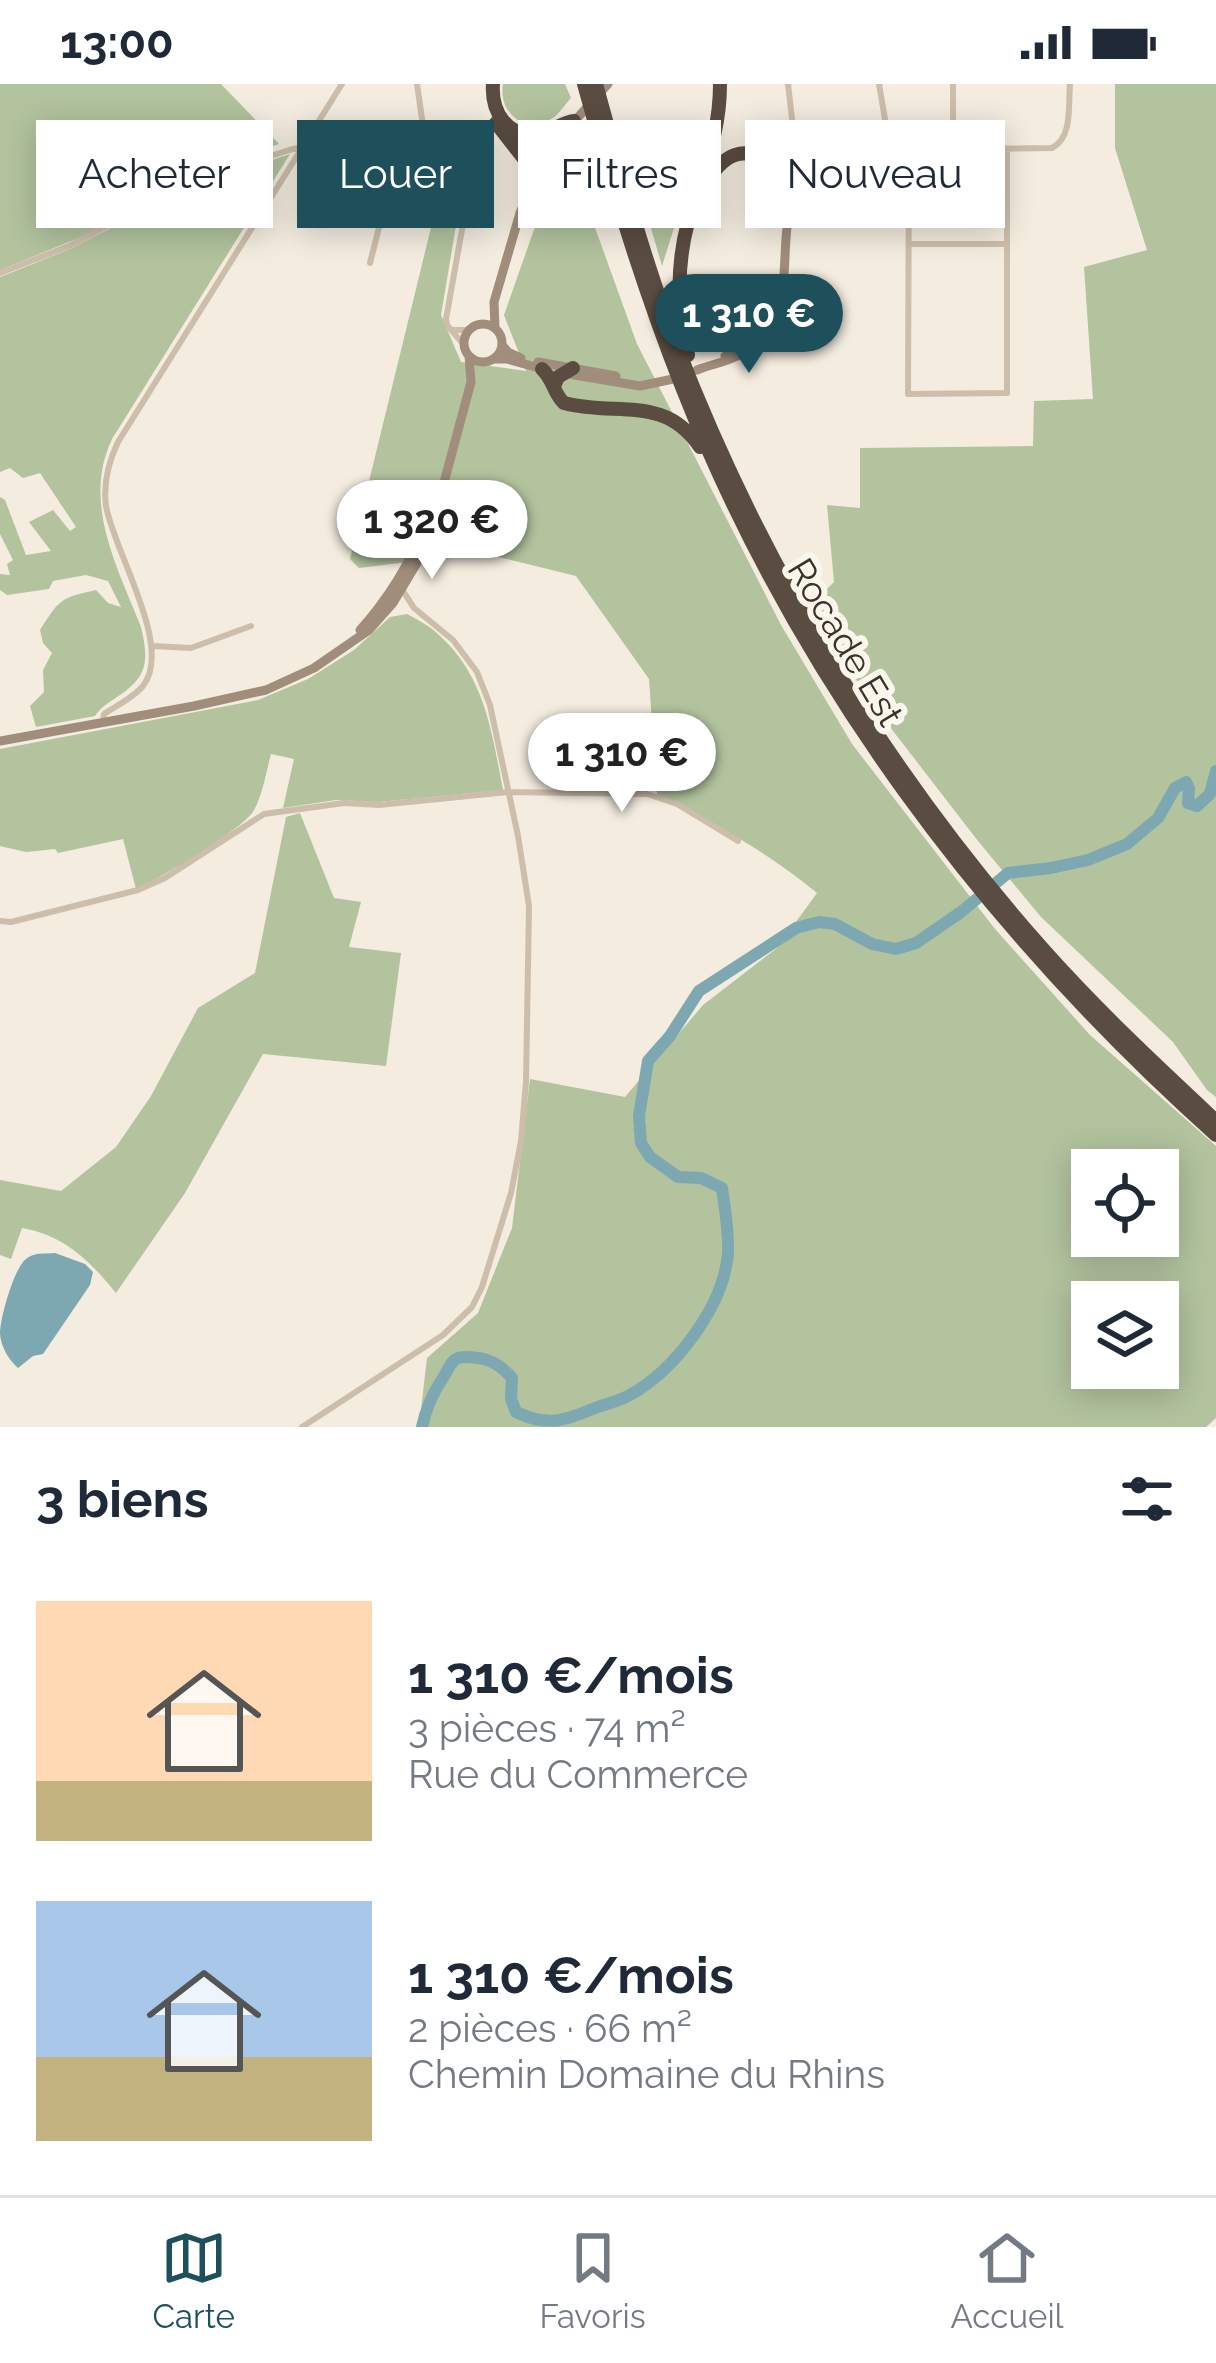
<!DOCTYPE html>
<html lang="fr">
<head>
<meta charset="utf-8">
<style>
	:root { --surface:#fff; --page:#f6f6f7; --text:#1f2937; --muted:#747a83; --line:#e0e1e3; --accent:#1e505c }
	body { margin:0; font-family:Raleway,sans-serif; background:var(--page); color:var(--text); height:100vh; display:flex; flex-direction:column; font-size:45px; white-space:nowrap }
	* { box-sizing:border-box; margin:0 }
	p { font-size:39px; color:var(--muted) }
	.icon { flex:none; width:66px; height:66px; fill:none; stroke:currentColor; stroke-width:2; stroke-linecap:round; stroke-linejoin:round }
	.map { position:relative; height:1343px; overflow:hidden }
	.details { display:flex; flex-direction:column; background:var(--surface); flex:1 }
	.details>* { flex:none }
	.top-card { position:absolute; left:36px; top:36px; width:1146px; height:108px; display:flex; gap:24px }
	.controls { position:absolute; left:1071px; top:1065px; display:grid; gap:24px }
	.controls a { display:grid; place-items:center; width:108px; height:108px; border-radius:0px; background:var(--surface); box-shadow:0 6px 30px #0003; font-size:60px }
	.price { position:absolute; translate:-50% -102px; padding:0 27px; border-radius:42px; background:#fff; color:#222; font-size:39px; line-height:78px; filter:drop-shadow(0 3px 6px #0008) }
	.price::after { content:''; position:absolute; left:50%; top:72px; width:36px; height:27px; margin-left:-18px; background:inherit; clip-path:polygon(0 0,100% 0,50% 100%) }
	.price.selected { background:var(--accent); color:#fff }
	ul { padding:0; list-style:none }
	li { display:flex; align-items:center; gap:36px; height:300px; padding:0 36px }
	li span { display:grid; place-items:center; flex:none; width:336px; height:240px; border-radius:0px; color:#555 }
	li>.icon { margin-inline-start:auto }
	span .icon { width:144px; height:144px; fill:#fffc; stroke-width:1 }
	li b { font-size:51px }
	h2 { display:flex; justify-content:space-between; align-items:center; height:144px; padding:0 36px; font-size:51px }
	.chip { padding:0 42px; border-radius:0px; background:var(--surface); box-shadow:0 6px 30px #0003; font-size:42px; line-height:108px }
	.chip.selected { background:var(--accent); color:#fff }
	.status { display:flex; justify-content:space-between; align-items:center; height:84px; padding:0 60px; background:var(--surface); direction:ltr }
	.status svg { height:33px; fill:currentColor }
	.dock { display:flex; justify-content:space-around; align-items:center; height:168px; border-top:3px solid var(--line); background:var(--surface); font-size:33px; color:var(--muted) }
	.dock a { display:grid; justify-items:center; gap:6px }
	.dock .selected { color:var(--accent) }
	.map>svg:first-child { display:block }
	.green { fill:#b2c39e; fill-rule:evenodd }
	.water { fill:#7da8b1 }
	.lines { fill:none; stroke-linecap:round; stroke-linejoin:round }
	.river { stroke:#7da8b1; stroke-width:12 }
	.street { stroke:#ccbeaa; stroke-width:6 }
	.secondary { stroke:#a08d7b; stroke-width:9 }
	.highway { stroke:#5a4c41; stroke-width:14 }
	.labels { text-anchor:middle; stroke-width:12; stroke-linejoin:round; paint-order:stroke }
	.street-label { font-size:36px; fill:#39312a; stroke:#fbf6ec }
</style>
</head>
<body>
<div class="status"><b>13:00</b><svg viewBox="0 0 49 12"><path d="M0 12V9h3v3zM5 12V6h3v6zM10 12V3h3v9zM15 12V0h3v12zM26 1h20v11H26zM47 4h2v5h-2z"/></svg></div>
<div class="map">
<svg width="1216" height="1343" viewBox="0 0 1216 1343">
	<rect width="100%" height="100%" fill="#f3ecdf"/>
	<!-- green -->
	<path class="green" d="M0,0h221l58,60 -91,32 -97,57 -91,37z
		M503,0h62l6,14c-6,6 -12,17 -20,21 -27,16 -53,-7 -48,-35z
		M1115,0h101v1013l-9,-7 -34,-48 -132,-125 -63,-76 -115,-149 -50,-93 7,-3 14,-14 -7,-77 33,3v-60l173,-2 1,-45 59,-2 -9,-132 63,-17 -32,-102z
		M778 81a15 15 0 1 1 30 0a15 15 0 1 1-30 0Z
		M290,70l-178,285c-30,64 5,127 29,188 8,34 7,50 -24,70 -9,6 -16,10 -22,19l-59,11 -6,-21 14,-14 -1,-22 9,-17 -9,-10 -3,-13c20,-31 20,-32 56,-40l12,13 13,4 -13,-26 -22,-6 -33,6 -4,8 -42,6 -7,-5v-16l10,1 -3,-11 6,-4 -13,-26v-37l5,3 21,55 25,-4 -22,-29 24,-12 17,21 6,-4 -36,-54 -17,5 -13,-10 -10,4v-195l70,-28 119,-61z
		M448,74l17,14 -24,143 20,47 65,9 -22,-56 52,-148 16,-3 65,180 144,281 71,119 143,185 95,106 126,111v272l-10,9h-787l8,-69 51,-45 34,-85 18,-149 95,18 78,-92 74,-57 40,-55c-49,-41 -103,-70 -160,-99l-8,-115 -73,-103 -94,-23 -123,15 -9,-9zM1092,1086h66v66h-66zM1092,1218h66v66h-66z
		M650,111l34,1 -22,70 -16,-55z
		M407,530c11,6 23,12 32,21 46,41 53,98 64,155l-125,12 -42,-2 -53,8 11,-49 -23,-5c-5,18 -8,40 -17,56 -9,18 -96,70 -118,79l-13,-50 -65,14 -3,-4 -29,3 -26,-6v-97l258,-49 50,-21 46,-29 36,-33z
		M300,729l34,85 27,4 -12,45 52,6 -15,113 -123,-12 -78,139 -69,100c-26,-32 -52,-58 -94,-65l-11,31 -11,-4v-75l61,11 55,-44 35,-51 47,-88 57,-35 31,-156z"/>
	<!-- water -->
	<path class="water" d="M55,1169l30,11 8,8 -3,13 -47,69 -10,2 -15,12c-9,-8 -17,-21 -18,-34 0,-16 14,-66 26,-75 8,-7 19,-5 29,-6z"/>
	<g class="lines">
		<!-- river -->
		<path class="river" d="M422,1343c4,-18 9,-31 19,-46 13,-19 8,-27 37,-23 15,2 24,9 34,20l-1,21 5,13c31,15 48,9 79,-4 11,-4 24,-7 35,-13 45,-25 94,-89 98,-142 1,-22 -3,-43 -6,-65l-21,-10 -23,-1 -28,-20 -9,-14 -2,-27 9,-55 22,-25 29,-45 97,-63 23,-6 16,2 37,20 24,5 20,-6 45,-31 47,-39 43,-5 37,-8 39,-16 31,-26 17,-30 11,-6 3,6 -1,15 9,3 13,-12 6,-23"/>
		<!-- street -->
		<path class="street" d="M417,0l5,35 10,26
			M788,0l5,43 9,19
			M879,0l11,65
			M786,60l6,-14
			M953,65v-65
			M909,66l-1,244 99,-1v-244
			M808,67l244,-3c21,-11 16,-42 18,-64
			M813,83l16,-13
			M909,160h98
			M370,179l30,-118
			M0,189l69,-27 118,-62 102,-34 13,-3c32,0 132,-10 157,4 14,8 12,21 11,34l-24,134 1,6 17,20
			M452,246h18
			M152,562l39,2 60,-22
			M103,638l1,-8c12,-8 29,-16 39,-28 31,-39 -29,-134 -37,-180 -3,-23 2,-43 12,-64l224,-358
			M0,837l11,1 127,-32 27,-12 99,-64 80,-11 35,2 129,-13 139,2 30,10 61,37
			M302,1343l141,-92 29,-28 10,-20 29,-94 10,-52 5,-59 3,-176 -11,-70 -28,-131 -13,-33 -24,-32 -39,-32 -11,-17"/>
		<!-- secondary -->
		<path class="secondary" d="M771 80a21 21 0 1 1 42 0a21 21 0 1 1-42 0Z
			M464 259a19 19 0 1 1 38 0a19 19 0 1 1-38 0Z
			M495,244l-1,-26 26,-89 14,-35 28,-43 46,-51
			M502,261l6,7 13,6
			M725,272c27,-16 43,-34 53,-63
			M493,275h14l39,11
			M538,278l78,14
			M697,286c15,-6 31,-8 44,-16 68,-38 27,-115 59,-170
			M563,289l77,13 33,-7
			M360,546c30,-33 50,-67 67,-108
			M0,657l194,-35 72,-16 48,-22 55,-38 24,-27 24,-40 21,-58 33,-123 -2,-26"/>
		<!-- highway -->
		<path class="highway" d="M493,0c-2,27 14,54 44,50 14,-2 24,-11 37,-13
			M584,0c28,103 59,204 98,303 114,290 303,541 534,748
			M596,0c24,88 48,175 80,260 85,221 209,427 366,604 54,61 114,117 174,173
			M496,39l29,37 6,26
			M620,71c5,8 10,17 18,23 24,20 53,6 66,-18
			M707,98c16,-27 38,-40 64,-16
			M688,271c-11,-45 -12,-88 0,-133 13,-50 32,-83 32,-138
			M542,285c12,11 11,24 22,34 53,14 100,-9 136,44
			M555,300l3,-7 15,-9"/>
	</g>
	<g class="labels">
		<!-- street labels -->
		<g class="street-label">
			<text transform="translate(846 558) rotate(59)" y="13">Rocade Est</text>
		</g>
	</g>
</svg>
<div class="controls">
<a><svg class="icon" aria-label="locate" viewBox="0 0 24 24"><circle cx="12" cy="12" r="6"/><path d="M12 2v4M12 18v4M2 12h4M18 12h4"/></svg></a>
<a><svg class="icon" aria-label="layers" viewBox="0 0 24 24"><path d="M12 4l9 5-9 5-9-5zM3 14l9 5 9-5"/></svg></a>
</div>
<b class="price selected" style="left:749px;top:292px">1 310 €</b>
<b class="price" style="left:432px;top:498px">1 320 €</b>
<b class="price" style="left:622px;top:731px">1 310 €</b>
<div class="top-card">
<a class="chip">Acheter</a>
<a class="chip selected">Louer</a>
<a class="chip">Filtres</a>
<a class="chip">Nouveau</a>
</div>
</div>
<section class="details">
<h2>3 biens<svg class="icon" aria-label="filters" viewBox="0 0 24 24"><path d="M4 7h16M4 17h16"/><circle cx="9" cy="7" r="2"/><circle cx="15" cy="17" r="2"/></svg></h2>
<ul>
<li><span style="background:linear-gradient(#ffd9b3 75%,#c2b280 0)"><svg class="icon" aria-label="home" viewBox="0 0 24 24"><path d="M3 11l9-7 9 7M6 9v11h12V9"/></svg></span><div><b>1 310 €/mois</b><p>3 pièces · 74 m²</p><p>Rue du Commerce</p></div></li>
<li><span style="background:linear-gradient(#a9c7e8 65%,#c2b280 0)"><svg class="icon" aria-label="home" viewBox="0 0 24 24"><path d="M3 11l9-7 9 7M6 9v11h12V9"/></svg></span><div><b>1 310 €/mois</b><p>2 pièces · 66 m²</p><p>Chemin Domaine du Rhins</p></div></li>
</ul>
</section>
<nav class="dock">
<a class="selected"><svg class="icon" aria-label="map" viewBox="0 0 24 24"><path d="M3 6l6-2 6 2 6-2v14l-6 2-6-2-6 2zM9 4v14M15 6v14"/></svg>Carte</a>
<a><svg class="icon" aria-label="saved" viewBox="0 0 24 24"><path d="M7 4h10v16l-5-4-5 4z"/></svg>Favoris</a>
<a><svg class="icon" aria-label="home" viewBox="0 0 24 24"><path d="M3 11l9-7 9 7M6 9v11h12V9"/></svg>Accueil</a>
</nav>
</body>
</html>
